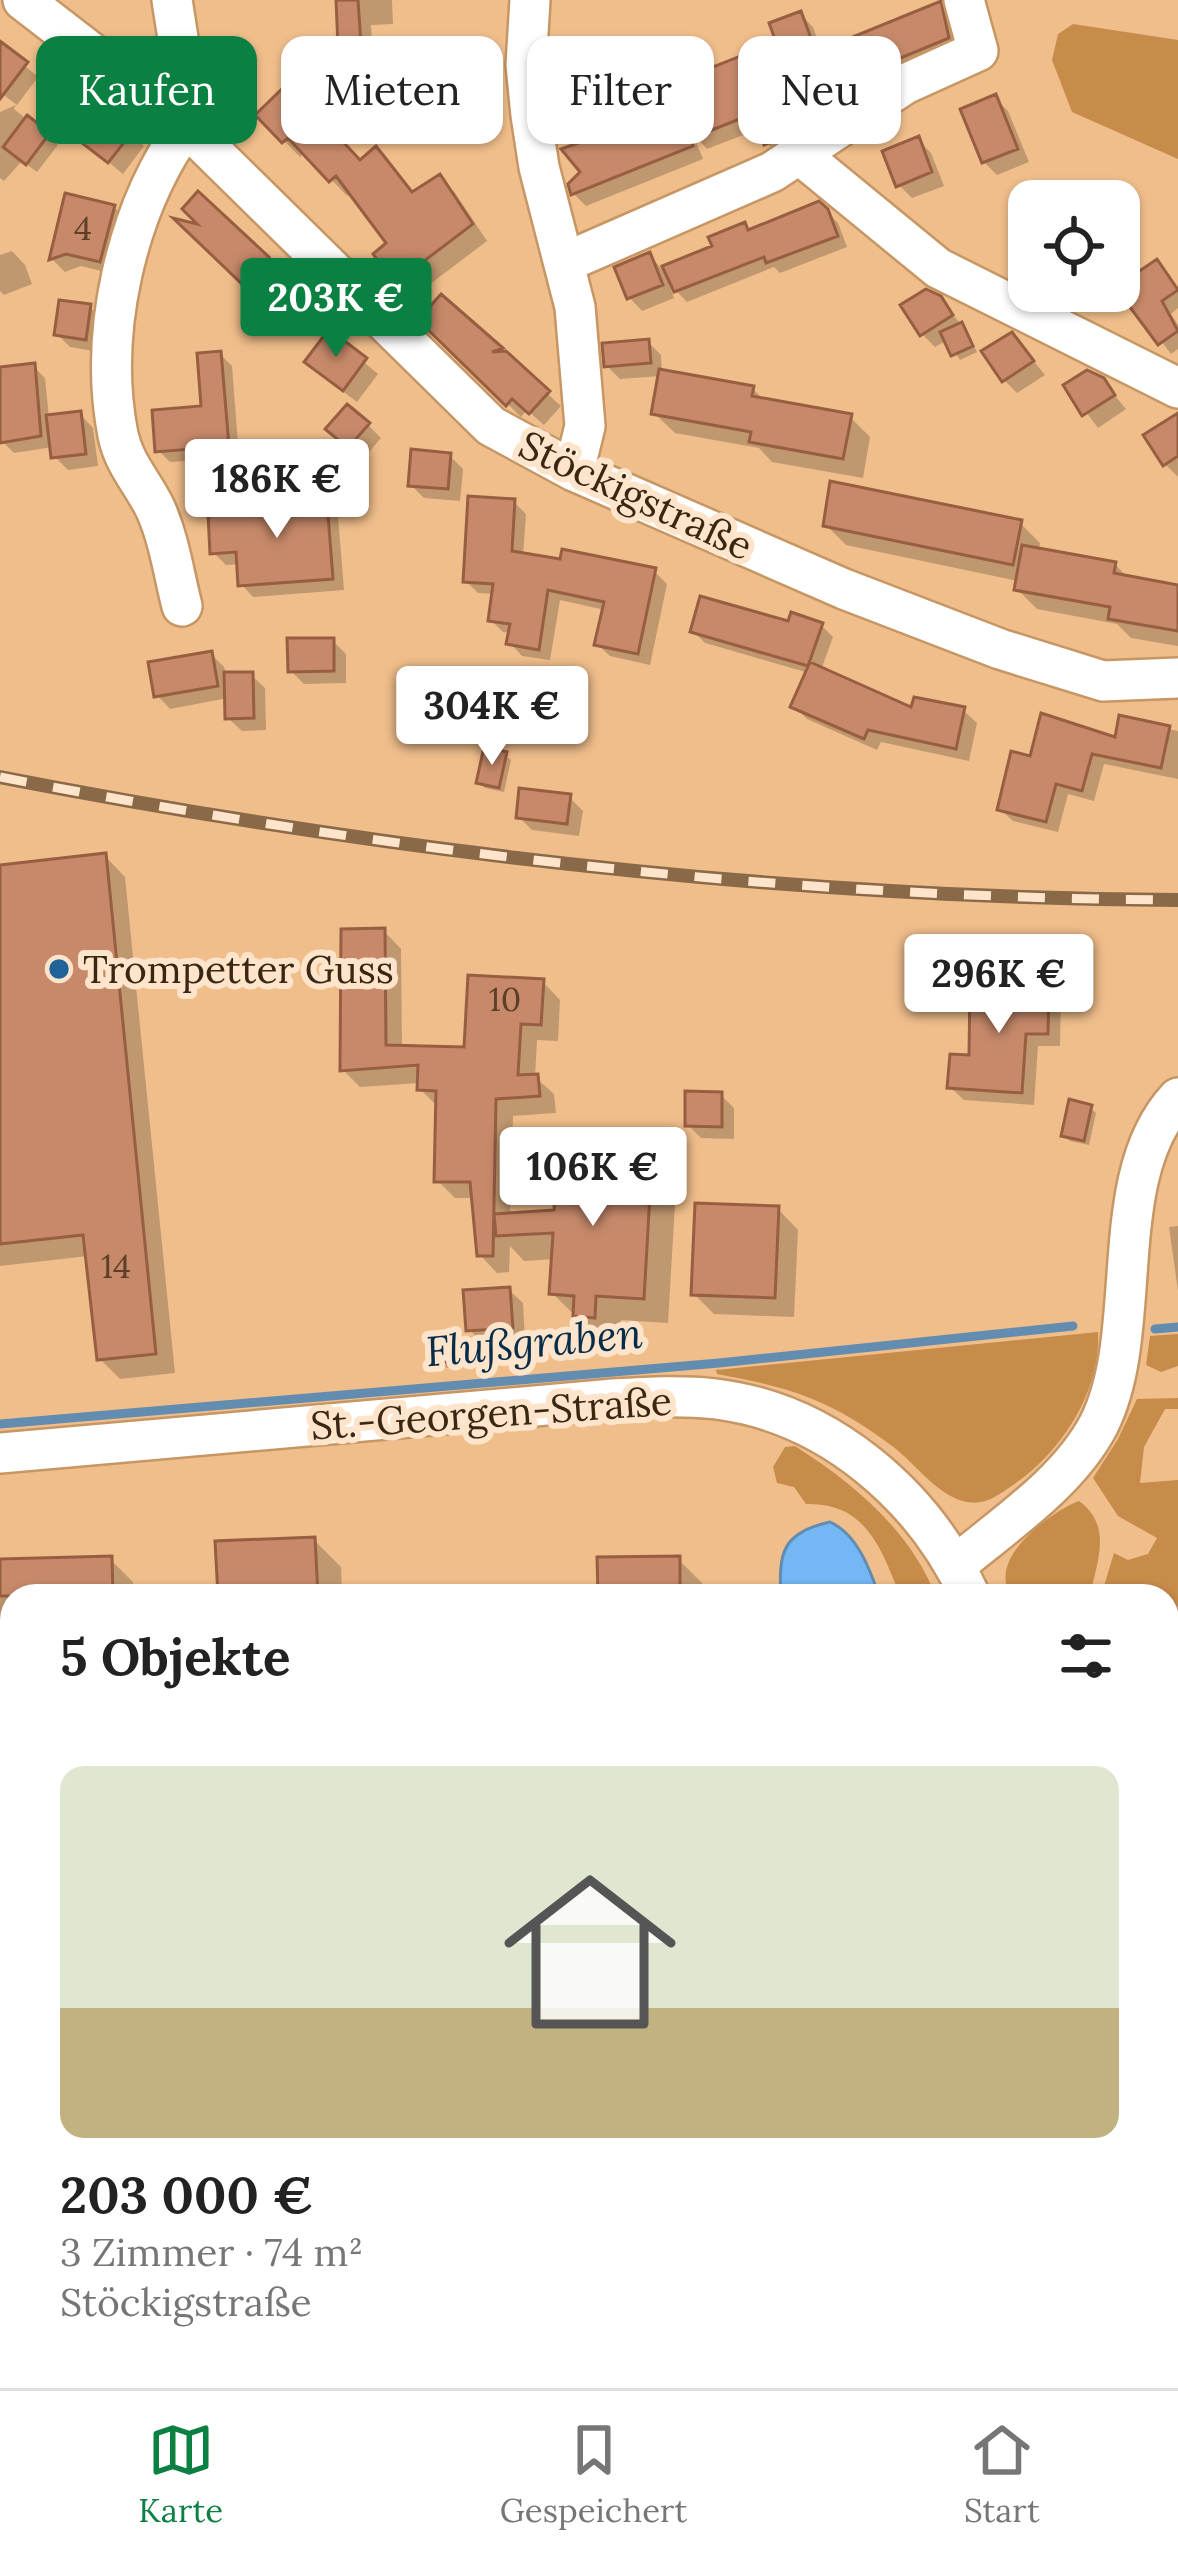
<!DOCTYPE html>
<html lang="de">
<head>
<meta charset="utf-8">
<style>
	:root { --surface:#fff; --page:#f6f6f6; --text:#222; --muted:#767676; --line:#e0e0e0; --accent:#0b8043 }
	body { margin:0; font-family:Lora,serif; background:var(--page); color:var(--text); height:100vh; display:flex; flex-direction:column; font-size:45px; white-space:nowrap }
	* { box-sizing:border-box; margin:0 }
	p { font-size:39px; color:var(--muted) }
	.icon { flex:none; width:66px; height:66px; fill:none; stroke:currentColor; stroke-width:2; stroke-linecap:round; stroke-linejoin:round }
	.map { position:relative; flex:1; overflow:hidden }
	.details { position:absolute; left:0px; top:1584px; width:1179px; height:804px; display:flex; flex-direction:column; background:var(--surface); border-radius:36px 36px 0 0; box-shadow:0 3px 9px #0004 }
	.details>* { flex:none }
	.banner { position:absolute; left:36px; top:36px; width:1107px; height:108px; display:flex; gap:24px }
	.tools { position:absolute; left:1008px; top:180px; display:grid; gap:24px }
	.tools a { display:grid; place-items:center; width:132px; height:132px; border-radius:24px; background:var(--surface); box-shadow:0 3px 9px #0004; font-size:60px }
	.price { position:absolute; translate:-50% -102px; padding:0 27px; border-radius:12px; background:#fff; color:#222; font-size:39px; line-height:78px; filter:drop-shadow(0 3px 6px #0008) }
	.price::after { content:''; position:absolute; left:50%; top:72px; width:36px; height:27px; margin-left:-18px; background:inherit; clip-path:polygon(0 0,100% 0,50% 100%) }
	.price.selected { background:var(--accent); color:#fff }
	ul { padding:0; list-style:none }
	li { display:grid; align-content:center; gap:24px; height:636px; padding:0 60px }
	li+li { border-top:3px solid var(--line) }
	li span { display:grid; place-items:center; height:372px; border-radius:24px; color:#555 }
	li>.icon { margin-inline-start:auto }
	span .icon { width:216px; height:216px; fill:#fffc; stroke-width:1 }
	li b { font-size:51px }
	h2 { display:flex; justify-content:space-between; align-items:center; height:144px; padding:0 60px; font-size:51px }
	.tag { padding:0 42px; border-radius:24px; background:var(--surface); box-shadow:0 3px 9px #0004; font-size:42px; line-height:108px }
	.tag.selected { background:var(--accent); color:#fff }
	.tab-bar { display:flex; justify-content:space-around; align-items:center; height:168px; border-top:3px solid var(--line); background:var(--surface); font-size:33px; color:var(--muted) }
	.tab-bar a { display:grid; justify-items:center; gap:6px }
	.tab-bar .selected { color:var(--accent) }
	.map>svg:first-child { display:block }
	.green { fill:#c78b4a }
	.water { fill:#73b7f4; stroke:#628cb0; stroke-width:3 }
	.shadow { fill:#0003 }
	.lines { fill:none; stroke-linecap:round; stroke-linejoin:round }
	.stream { stroke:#628cb0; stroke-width:9 }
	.building { fill:#c7896a; stroke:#985e41; stroke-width:3 }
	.minor-casing { stroke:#c69664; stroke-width:44 }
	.highway-casing { stroke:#c69664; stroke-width:62 }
	.minor { stroke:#fff; stroke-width:39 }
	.highway { stroke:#fff; stroke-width:57 }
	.rail-casing { stroke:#896947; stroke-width:14 }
	.rail { stroke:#fee4cb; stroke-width:9; stroke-dasharray:27; stroke-linecap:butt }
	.poi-dot { fill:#206398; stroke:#fee4cb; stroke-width:4.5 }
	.labels { text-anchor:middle; stroke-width:12; stroke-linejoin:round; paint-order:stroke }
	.number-label { font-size:33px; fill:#5d4028 }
	.street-label { font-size:39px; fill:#3a2712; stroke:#fee4cb }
	.poi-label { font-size:39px; fill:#3a2712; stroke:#fee4cb; text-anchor:start }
	.water-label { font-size:42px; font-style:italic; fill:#052c49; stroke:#fee4cb }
</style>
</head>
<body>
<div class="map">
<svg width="1178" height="2388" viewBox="0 0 1178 2388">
	<rect width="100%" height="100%" fill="#f0be8b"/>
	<!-- green -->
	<path class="green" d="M1073,24l105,16v119l-106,-47 -20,-52 6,-26z
		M1098,1332c3,60 -37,121 -85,153 -16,11 -30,22 -50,16 -27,-7 -48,-38 -71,-55 -63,-47 -100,-58 -175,-72l-1,-4z
		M1178,1334v32l-17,6 -15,-7 4,-29z
		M1178,1398v11h-13l-21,38 -4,36 38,-3v311l-11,-1v-194h-66l13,-43 14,7 20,-6 9,-16 -39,-22 -25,-38 25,-39 19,-40z
		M795,1446c59,38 114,83 141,150h-36c-19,-49 -35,-94 -94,-92l-12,-17 -17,-4 -4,-16 12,-20z
		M1079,1501c34,25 18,60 11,95h-82c-2,-10 -4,-19 -1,-29 7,-26 48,-57 72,-66z
		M1167,1801h11v129h-11z
		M1167,2082h11v168l-11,1z
		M0,2107h12v269h182l1,12h-195z
		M898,2376h92l1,12h-92z"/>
	<!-- water -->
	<path class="water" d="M830,1522c27,12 40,47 49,74h-98c-3,-45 3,-64 49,-74z"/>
	<!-- shadow -->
	<path class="shadow" d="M339,0h53l1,24 -22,1 4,61 -35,2 -14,-13 15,-26z
		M940,4l12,12 8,34 -163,68 9,23 -27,14 -12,-12 -6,-15 -54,21 -12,-13 6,-41 79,-51 20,-30 13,13 9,25z
		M0,45l38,32 -21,28 -17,-13z
		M995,98l13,13 21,51 -32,13 -13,-13z
		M16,105l-2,4 44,36 -21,27 -15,-11 -18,20 -4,-3v-66z
		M259,115l102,49 30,2 23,28 25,-16 16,15 32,48 -74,56 -16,-16 -7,-37 -38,-52 -5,4 -42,-44 -5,5z
		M610,116l16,20 11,-4 10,10 36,-15 12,13 8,19 -117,47 -12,-12 10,-22 4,-30z
		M131,133l13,13 -21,28 -42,-35z
		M918,140l13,13 13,33 -32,12 -13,-13z
		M198,195l81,77 -22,23 -75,-72 23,6z
		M67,196l47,11 13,13 -14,54 -32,-8 -16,6 -13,-13z
		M826,211l12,12 9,24 -67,26 -6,-6 -87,35 -19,-20 6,16 -32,13 -13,-14 20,-42 13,14 54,-21 28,-22 6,6z
		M12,251l13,14 7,19 -28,11 -4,-4v-36z
		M1119,263l12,17 26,-17 21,26v19l-7,6 7,11v24l-7,5 -48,-62 -11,8 -9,-9h16z
		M441,298l120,108 -17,19 -17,-15 -6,7 -99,-97z
		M939,299l28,32 10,21 -17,8 -13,-20 -12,7 -13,-13z
		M90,307l13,13 -4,32 -29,-5 -13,-13z
		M329,333l49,41 -21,28 -36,-27z
		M648,342l13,13 1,17 90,16 14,14 84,15 20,20 -7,41 -91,-16 -13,-14 -84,-15 -21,-20 7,-37 -41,3 -13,-13z
		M1024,349l21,26 -28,18 -13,-13z
		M220,354l12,12 7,91 -69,5 -12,-12 47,-41z
		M34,367l11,11 4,40 31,-4 13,14 5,38 -30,4 -14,-14 -1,-9 -39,6 -12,-12 -2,-71z
		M1102,380l24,29 -28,19 -31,-42z
		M1178,420v57l-13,-13z
		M368,425l13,13 -18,21 -21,-17z
		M450,456l13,13 -3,32 -36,-3 -13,-13z
		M325,492l12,12 7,86 -91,7 -12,-13 -1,-20 -14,1 -13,-13 86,-42z
		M514,502l12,12 -3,42 131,15 13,13 -17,81 -40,-9 -13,-12 8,-34 -45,-10 -10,60 -28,-4 -12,-13 1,-10 -8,-1 -12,-12 3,-26 -16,-1 -12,-12z
		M1020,523l20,20 -1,8 76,13 14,15 49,9v58l-47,-8 -14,-14 -80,-15 -20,-20 1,-8 -172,-36 -20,-20z
		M790,625l32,1 11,11 -12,33 93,42 49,-2 14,13 -8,38 -88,-19 -4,8 -70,-31 -13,-13 15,-33 -104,-30 -12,-12z
		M333,641l13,13v29l-42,1 -13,-13z
		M211,654l13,13 2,8h25l14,13 1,42 -24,1 -14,-13v-20l-58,11 -13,-14z
		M1121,719l57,12v48l-74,-15 -10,37 -26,-7 -10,38 -45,-11 -13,-12 33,-50 84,-18z
		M505,755l6,5 -7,32 -19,-4 -6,-6z
		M569,797l14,14 -4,25 -47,-6 -13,-13z
		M105,856l20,21 50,496 -55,6 -21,-21 -11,-102 -88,10v-398z
		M384,931l17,18 1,99 65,2 76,-68 17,18 -2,41 -21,-1 -2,37 19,17 2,19 -43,3 -3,100 47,-3 94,-51 25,25 -8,136 -47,-3 -1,22 -19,-1 -49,-48 2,-34 -30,2 -14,-15 -1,26 -12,1 -17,-18 -5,-57h-20l-18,-18 2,-72 -19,-19v-6l-60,4 -17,-17z
		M1047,988l14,13 -1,45h-22l-4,59 -70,-5 -14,-13 22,-29z
		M721,1095l13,13v31l-33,-1 -13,-13z
		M1090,1108l6,5 -7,32 -19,-4 -6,-6z
		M778,1209l20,21 -4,87 -80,-3 -20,-20z
		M1178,1226v65l-9,-64z
		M509,1290l14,13 2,37 -43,3 -13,-14z
		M467,1341l6,6 1,19 -27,2 -6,-6z
		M314,1540l27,27 1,29h-121z
		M110,1559l23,23 1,14h-122v173l-12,-12v-195z
		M678,1559l27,27h20l10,10h-134z"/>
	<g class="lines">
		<!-- stream -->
		<path class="stream" d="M1155,1329l23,-2
			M0,1424l719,-61 354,-37
			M0,2119l12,-1
			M1167,2221l11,-2
			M956,2376l1,12"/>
	</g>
	<!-- building -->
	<path class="building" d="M336,0h22l5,74 -39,2 -2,-28 16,-1z
		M941,1l8,37 -163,67 10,23 -17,11 -15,6 -12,-31 -60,24 -14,-37 19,-7 -7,-18 86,-34 -7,-19 32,-12 15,41z
		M0,41l28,21 -28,37z
		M288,83l72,77 16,-14 36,46 28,-18 33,50 -78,59 -22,-29 13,-11 -50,-67 -7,6 -41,-44 -6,5 -27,-28z
		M996,94l22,55 -36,14 -22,-54z
		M94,101l39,30 -25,32 -30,-23 6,-25z
		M611,112l9,23 17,-6 5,12 42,-17 9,22 -122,49 -3,-11 12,-12 -19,-23 23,-8 -6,-16z
		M27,115l23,18 -24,32 -23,-18z
		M919,136l13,36 -36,15 -14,-36z
		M198,191l71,66 -26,28 -70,-67 24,6 -15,-15z
		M65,193l50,12 -15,57 -34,-8 -17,6z
		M819,201l9,8 10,27 -72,27 -2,-6 -90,35 -12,-26 50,-20 -4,-9 37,-15 3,8z
		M650,252l13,33 -36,14 -13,-32z
		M1157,259l21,31 -16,11 16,30 -20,14 -40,-54 1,-6z
		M926,289l15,7 12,19 -33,21 -20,-31z
		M441,294l62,54 -11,4 14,-1 44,40 -21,23 -17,-15 -6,7 -88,-86z
		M59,300l32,4 -5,36 -32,-5z
		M962,322l11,24 -22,10 -11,-24z
		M329,329l38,29 -24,33 -39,-29z
		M1012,332l22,29 -32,21 -21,-31z
		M649,339l2,24 -47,4 -2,-24z
		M221,351l8,95 -74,6 -3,-42 49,-4 -4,-53z
		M35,363l6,73 -41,7v-76z
		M659,369l95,17 -2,10 100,18 -9,45 -94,-17 2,-10 -100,-18z
		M1087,370l17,8 11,17 -33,21 -19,-31z
		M347,404l23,19 -22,25 -23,-19z
		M81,411l5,43 -35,4 -5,-43z
		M1178,413v43l-15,10 -20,-31z
		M411,449l40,4 -3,36 -40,-3z
		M830,481l192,39 -9,45 -190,-39z
		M326,489l7,90 -95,7 -2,-34 -26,2 -2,-40 88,-7 -2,-16z
		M468,496l47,3 -3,52 48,8 2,-10 94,19 -18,86 -44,-9 10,-43 -56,-12 -9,60 -33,-6 4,-20 -22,-3 5,-37 -30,-2z
		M1022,545l94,17 -2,11 64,12v46l-70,-12 2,-12 -96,-17z
		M700,596l88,25 3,-9 32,11 -15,43 -118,-34z
		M287,638h47v33l-46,1z
		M212,651l6,35 -64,11 -6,-35z
		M810,662l101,45 3,-10 51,10 -9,42 -88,-19 -4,9 -74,-32z
		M224,672h29l1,46 -29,1z
		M1041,713l74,24 4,-22 51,11 -9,42 -69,-14 -10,37 -26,-7 -10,38 -49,-12 14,-59 19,5z
		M484,747l23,5 -8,36 -23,-5z
		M519,788l52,6 -4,30 -51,-6z
		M106,853l50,501 -59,6 -14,-125 -83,9v-379z
		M385,928l1,117 78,2 4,-72 76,4 -3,46 -20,-1 -3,51 20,-1 2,22 -44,3 -3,157h-16l-7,-74h-36l2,-91 -19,-1 1,-25 -78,6 1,-142z
		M970,984l79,1 -1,49h-22l-4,59 -75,-5 3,-34 19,1z
		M685,1091l37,1v35l-37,-1z
		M1069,1099l23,6 -8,36 -23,-5z
		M557,1154l95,5 -8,140 -48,-3 -1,22 -22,-2 1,-20 -25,-2 4,-61 -57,3 -2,-22 60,-4z
		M695,1203l84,3 -4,92 -84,-3z
		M510,1287l3,41 -47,3 -3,-41z
		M469,1338l1,23 -32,2 -1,-23z
		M315,1537l3,59h-100l-3,-55z
		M112,1556l1,40h-113v-37z
		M680,1556v40h-82l-1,-39z"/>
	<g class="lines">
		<defs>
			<path id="minor" d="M23,0l163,126 305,300 83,45 270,118 156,60 103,32 75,-3
				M172,0l14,89v37
				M530,0l-4,65 5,50 8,52 36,140 10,119 -11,45
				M799,154l139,114 240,120
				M566,262l206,-90 133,-88 73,-33 -14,-51
				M182,606c-8,-31 -13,-68 -27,-98 -12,-25 -31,-44 -37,-73 -20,-102 8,-225 68,-309
				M0,1453l614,-54c34,-2 68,-4 102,0 113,14 208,97 254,197
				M956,1565c49,-41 113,-83 143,-141 47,-94 5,-247 79,-326
				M1011,2376v12"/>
			<path id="highway" d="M1167,1972h11
				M0,1984h12
				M1167,2044h11
				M0,2059h12"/>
		</defs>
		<!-- minor casing -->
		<use href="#minor" class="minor-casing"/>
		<!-- highway casing -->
		<use href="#highway" class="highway-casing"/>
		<!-- minor -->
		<use href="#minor" class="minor"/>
		<!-- highway -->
		<use href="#highway" class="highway"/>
		<defs>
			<path id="rail" d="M0,777c388,75 782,121 1178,123"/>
		</defs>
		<!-- rail casing -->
		<use href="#rail" class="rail-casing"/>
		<!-- rail -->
		<use href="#rail" class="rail"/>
	</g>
	<!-- markers -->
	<circle class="poi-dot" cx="59" cy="969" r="12"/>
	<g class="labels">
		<!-- number labels -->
		<g class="number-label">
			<text x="83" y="240">4</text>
			<text x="505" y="1011">10</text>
			<text x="116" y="1278">14</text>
		</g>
		<!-- street labels -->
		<g class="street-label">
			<text transform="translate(636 495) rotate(25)" y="14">Stöckigstraße</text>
			<text transform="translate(491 1413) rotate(-4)" y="14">St.-Georgen-Straße</text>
		</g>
		<!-- poi labels -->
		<g class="poi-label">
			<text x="83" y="983">Trompetter Guss</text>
		</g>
		<!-- water labels -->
		<g class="water-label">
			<text transform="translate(534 1342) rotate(-5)" y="15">Flußgraben</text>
		</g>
	</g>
</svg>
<div class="tools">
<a><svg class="icon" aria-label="locate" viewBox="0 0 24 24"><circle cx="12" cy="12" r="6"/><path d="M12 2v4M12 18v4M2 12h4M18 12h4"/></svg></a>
</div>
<b class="price selected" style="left:336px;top:360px">203K €</b>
<b class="price" style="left:277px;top:541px">186K €</b>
<b class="price" style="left:492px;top:768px">304K €</b>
<b class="price" style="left:999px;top:1036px">296K €</b>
<b class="price" style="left:593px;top:1229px">106K €</b>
<div class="banner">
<a class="tag selected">Kaufen</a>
<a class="tag">Mieten</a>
<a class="tag">Filter</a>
<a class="tag">Neu</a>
</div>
<section class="details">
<h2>5 Objekte<svg class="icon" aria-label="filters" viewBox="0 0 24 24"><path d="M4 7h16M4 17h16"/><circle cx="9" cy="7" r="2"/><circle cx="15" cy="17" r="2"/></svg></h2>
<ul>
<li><span style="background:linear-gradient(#dfe7d0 65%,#c2b280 0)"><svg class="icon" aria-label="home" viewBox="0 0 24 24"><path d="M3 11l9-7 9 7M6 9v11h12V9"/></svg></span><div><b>203 000 €</b><p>3 Zimmer · 74 m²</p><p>Stöckigstraße</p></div></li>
</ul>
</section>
</div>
<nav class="tab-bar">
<a class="selected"><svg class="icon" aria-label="map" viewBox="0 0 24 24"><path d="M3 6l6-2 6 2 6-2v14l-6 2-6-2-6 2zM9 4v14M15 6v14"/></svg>Karte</a>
<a><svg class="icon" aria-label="saved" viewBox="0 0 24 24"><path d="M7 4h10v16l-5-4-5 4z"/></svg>Gespeichert</a>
<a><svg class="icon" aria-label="home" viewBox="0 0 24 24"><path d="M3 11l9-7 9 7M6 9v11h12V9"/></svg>Start</a>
</nav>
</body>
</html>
